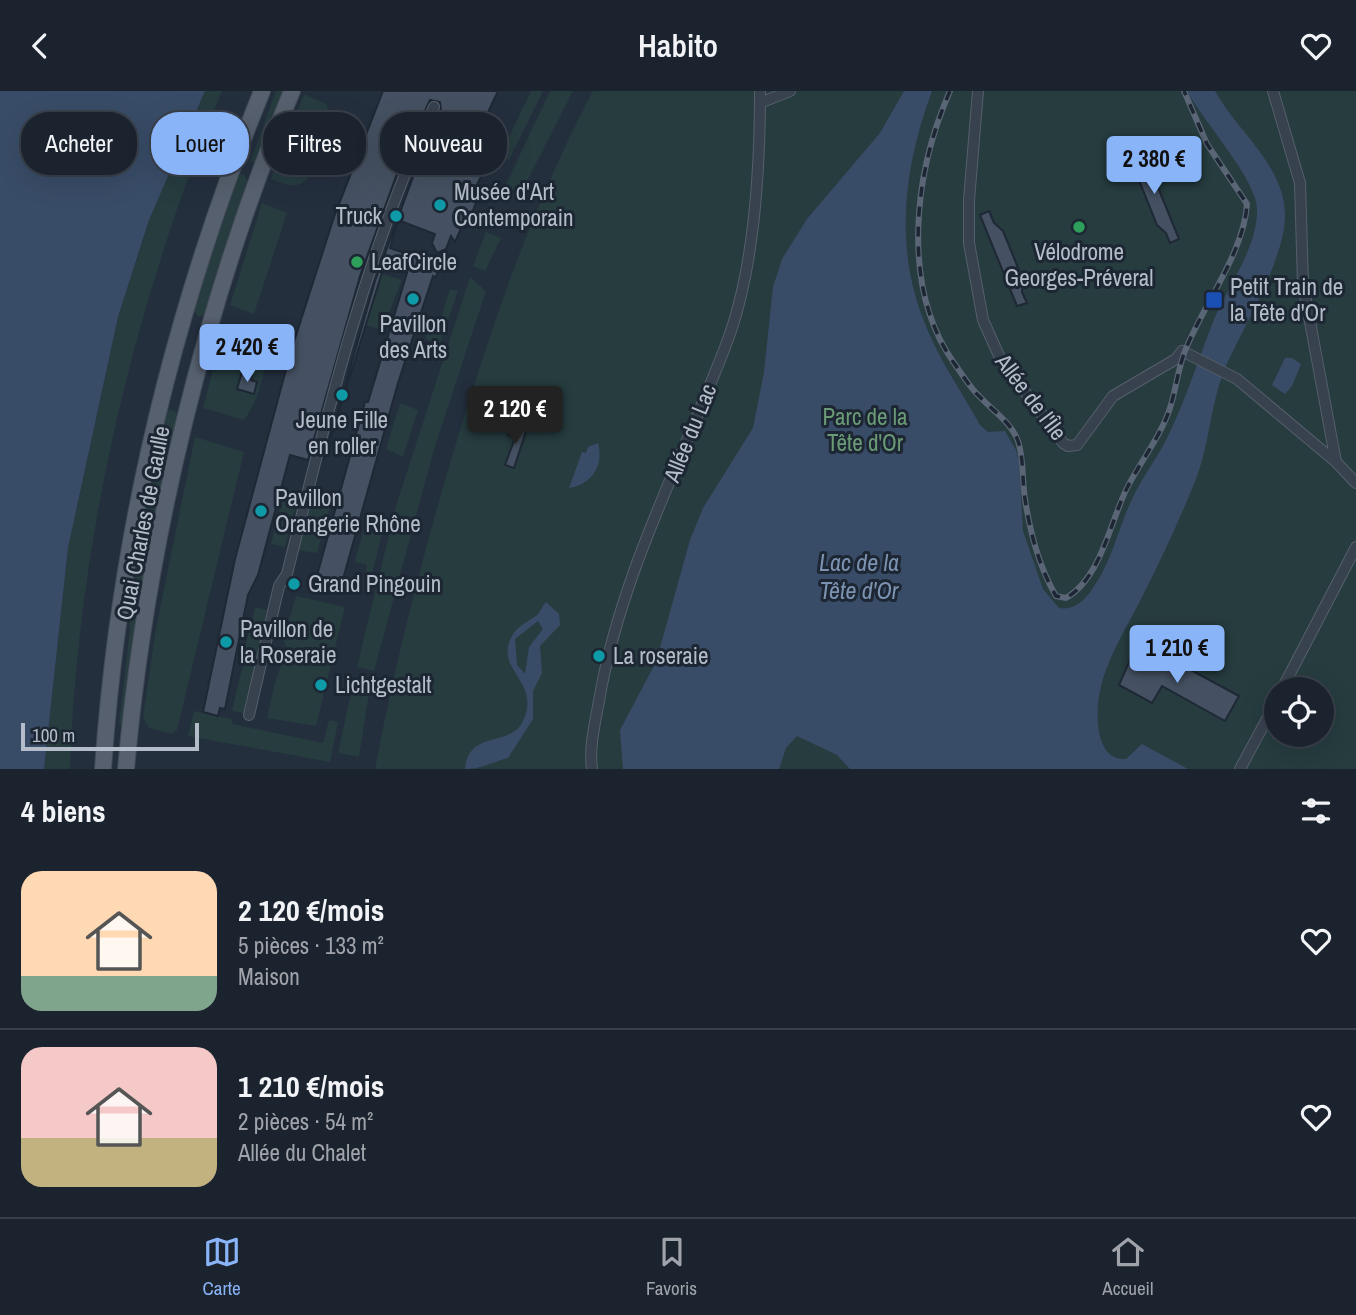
<!DOCTYPE html>
<html lang="fr">
<head>
<meta charset="utf-8">
<style>
	:root { --surface:#1b232e; --page:#242b36; --text:#f1f3f6; --muted:#a0a4aa; --line:#39404a; --accent:#8ab4f8 }
	body { margin:0; font-family:"Archivo Narrow",sans-serif; background:var(--page); color:var(--text); height:100vh; display:flex; flex-direction:column; font-size:26px; white-space:nowrap }
	* { box-sizing:border-box; margin:0 }
	p { font-size:23px; color:var(--muted) }
	.icon { flex:none; width:38px; height:38px; fill:none; stroke:currentColor; stroke-width:2; stroke-linecap:round; stroke-linejoin:round }
	.map { position:relative; height:678px; overflow:hidden }
	.details { display:flex; flex-direction:column; background:var(--surface); flex:1 }
	.details>* { flex:none }
	.top-card { position:absolute; left:21px; top:21px; width:700px; height:63px; display:flex; gap:14px }
	.tools { position:absolute; left:1264px; top:586px; display:grid; gap:14px }
	.tools a { display:grid; place-items:center; width:70px; height:70px; border-radius:50%; background:var(--surface); box-shadow:0 7px 28px #0002,0 0 0 2px var(--line); font-size:35px }
	.scale { position:absolute; left:21px; bottom:18px; width:178px; box-sizing:border-box; padding-left:7px; border:4px solid #b4bcc9; border-top:0; font-size:19px; line-height:24px; white-space:nowrap; color:#b4bcc9; -webkit-text-stroke:5px #1d2633; paint-order:stroke }
	.price { position:absolute; translate:-50% -60px; padding:0 16px; border-radius:7px; background:var(--accent); color:#111; font-size:23px; line-height:46px; filter:drop-shadow(0 2px 4px #0008) }
	.price::after { content:''; position:absolute; left:50%; top:42px; width:21px; height:16px; margin-left:-10px; background:inherit; clip-path:polygon(0 0,100% 0,50% 100%) }
	.price.selected { background:#222; color:#fff }
	ul { padding:0; list-style:none }
	li { display:flex; align-items:center; gap:21px; height:175px; padding:0 21px }
	li+li { border-top:2px solid var(--line) }
	li span { display:grid; place-items:center; flex:none; width:196px; height:140px; border-radius:21px; color:#555 }
	li>.icon { margin-inline-start:auto }
	span .icon { width:84px; height:84px; fill:#fffc; stroke-width:1 }
	li b { font-size:30px }
	h2 { display:flex; justify-content:space-between; align-items:center; height:84px; padding:0 21px; font-size:30px }
	.chip { padding:0 24px; border-radius:28px; background:var(--surface); box-shadow:0 7px 28px #0002,0 0 0 2px var(--line); font-size:24px; line-height:63px }
	.chip.selected { background:var(--accent); color:#111 }
	header { display:flex; justify-content:space-between; align-items:center; height:91px; padding:0 21px; background:var(--surface); font-size:32px; font-weight:600 }
	.tabs { display:flex; justify-content:space-around; align-items:center; height:98px; border-top:2px solid var(--line); background:var(--surface); font-size:19px; color:var(--muted) }
	.tabs a { display:grid; justify-items:center; gap:4px }
	.tabs .selected { color:var(--accent) }
	.map>svg:first-child { display:block }
	.green { fill:#263c3f; fill-rule:evenodd }
	.water { fill:#394c67; fill-rule:evenodd }
	.building { fill:#455162; stroke:#1f2835; stroke-width:2 }
	.lines { fill:none; stroke-linecap:round; stroke-linejoin:round }
	.street-casing { stroke:#565f6c; stroke-width:12 }
	.primary-casing { stroke:#414a57; stroke-width:18 }
	.street { stroke:#38414e; stroke-width:10 }
	.primary { stroke:#56606e; stroke-width:16 }
	.rail-casing { stroke:#5a6575; stroke-width:6 }
	.rail { stroke:#1d2633; stroke-width:3.5; stroke-dasharray:10; stroke-linecap:butt }
	.culture-dot { fill:#0f9aa8; stroke:#1d2633; stroke-width:2.5 }
	.leisure-dot { fill:#2e9e5b; stroke:#1d2633; stroke-width:2.5 }
	.transit-dot { fill:#1a4fb4; stroke:#1d2633; stroke-width:2.5 }
	.labels { text-anchor:middle; stroke-width:6; stroke-linejoin:round; paint-order:stroke }
	.poi-label { font-size:23px; fill:#b4bcc9; stroke:#1d2633; text-anchor:start }
	.street-label { font-size:23px; fill:#b4bcc9; stroke:#1d2633 }
	.park-label { font-size:23px; fill:#6b9a76; stroke:#1d2633 }
	.water-label { font-size:24px; font-style:italic; fill:#7c92b1; stroke:#1d2633 }
</style>
</head>
<body>
<header><svg class="icon" aria-label="back" viewBox="0 0 24 24"><path d="M15 5l-7 7 7 7"/></svg>Habito<svg class="icon" aria-label="heart" viewBox="0 0 24 24"><path d="M12 20l-8-8c-3-5 5-10 8-4 3-6 11-1 8 4z"/></svg></header>
<div class="map">
<svg width="1356" height="678" viewBox="0 0 1356 678">
	<rect width="100%" height="100%" fill="#242f3e"/>
	<!-- green -->
	<path class="green" d="M205,0h17c-88,213 -144,447 -152,678h-26l24,-221 50,-231 31,-97z
		M276,0h7l-27,70 -6,1z
		M531,0h12l-34,69 -9,-5z
		M550,0h23l-52,102 -16,-7z
		M593,0h763v678h-981c21,-111 49,-220 82,-329 36,-120 77,-238 136,-349zM1276,598h45v46h-45z
		M304,3l22,10 5,12 -22,60c-11,16 -23,8 -38,3z
		M239,83l6,1 3,7 -40,129 -9,6 -6,-7z
		M262,112l25,10 -33,101 -24,-9z
		M486,141l15,6 -16,33 -12,-5z
		M382,183l20,6 -20,50 -16,-5z
		M470,186l16,14 -51,155 -61,225 -17,-4 39,-161z
		M450,198l8,2 -19,55 -14,-8 6,-19 9,2z
		M221,248l45,13c0,21 -9,51 -22,68l-41,-12z
		M400,312l18,7 -15,47 -17,-8z
		M170,318l9,5 -43,216 -14,96 -3,-2 11,-95v-34l35,-181z
		M195,346l49,15 -67,278 -5,4 -23,-6 -6,-11 13,-89z
		M285,397l14,4 -14,55 -14,-3z
		M310,403l22,6 -15,53 -22,-3z
		M367,426l19,2 -14,55 -6,-2 1,-7 -12,-3z
		M296,505l49,11 -29,119 -49,-8 8,-36 12,-32 -4,-11z
		M255,516l12,3 -10,45 -13,-3z
		M243,573l12,3 -10,46 -13,-2z
		M353,592l17,4 -11,70 -21,-4z
		M194,620l38,8v5l91,19 6,-23 9,2 -8,40 -142,-26z"/>
	<!-- water -->
	<path class="water" d="M0,0h205l-56,129 -31,97 -50,231 -24,221h-44z
		M904,0h28c-27,73 -38,150 -10,225 14,39 38,73 58,109l8,7 17,-1 11,19 3,12 4,69 20,58 16,19c15,3 26,-8 34,-20 21,-30 26,-65 43,-97 10,-19 23,-36 32,-55 18,-37 30,-76 45,-114 14,-35 45,-74 44,-113 0,-29 -54,-88 -70,-118h28c22,40 69,74 70,123 1,43 -41,112 -59,152 -16,37 -16,80 -32,118 -16,39 -34,78 -53,115 -15,30 -34,59 -41,92 -5,21 -5,71 26,68l16,-15 46,25h-338l-13,-14 -40,-19 -11,12 -7,21h-156l-3,-39 36,-68 34,-122 13,-32 50,-80 11,-56 9,-85 9,-28 25,-40 73,-86z
		M1285,267h7l9,6 -9,22 -7,8 -13,-9z
		M598,352c6,23 -6,41 -29,45l13,-36 4,1 2,-6z
		M546,511l13,12 1,11 -20,21 2,27 -9,18v28l-25,39c-16,4 -26,11 -43,11 3,-40 46,-21 58,-48 19,-40 -30,-51 -11,-85 5,-10 16,-14 25,-21 4,-4 5,-9 9,-13zM538,530l5,8 -14,18 -4,27 -8,-9 -2,-26z"/>
	<!-- building -->
	<path class="building" d="M383,0h115l-25,53 -34,-19 -12,25 36,14 4,-11 15,6 -4,11 5,2 -7,15 5,3 -15,38 -4,-2 -7,16 -4,-6 -5,13 -9,4 -5,-10 3,-9 -37,-14 -8,28 50,17 -4,12 -3,-1 -35,107 -55,196 -4,6 -23,-6 49,-177h3l39,-129 -23,-7 -60,194 51,-179 42,-115 24,-56 -1,-8 -10,-2 -28,60 -42,116 -52,184 -18,-5 -32,120 -10,20 -23,114 -5,-1 -2,8 -15,-4 32,-153 56,-208 43,-134z
		M1142,57l37,91 -9,4 -4,-10 -9,-8 -20,-50v-12l-5,-11z
		M989,120l5,12 9,8 20,49 -1,12 5,11 -10,3 -37,-91z
		M242,281l10,4 -1,4 6,2 -3,12 -17,-5z
		M512,335l14,5 -12,37 -9,-3 10,-27 -7,-3z
		M1133,562l28,16 6,-12 72,39 -14,25 -63,-35 -10,17 -33,-18z"/>
	<g class="lines">
		<defs>
			<path id="street" d="M978,0l-9,109v43l14,77 17,38 63,85 5,3 9,-1 36,-49 63,-37 6,-8 55,28 99,83
				M1273,0l27,92 3,101 33,178 20,21
				M760,12l30,-12
				M1282,598l74,-142
				M249,624l30,-129 8,-12c39,-157 78,-319 147,-467
				M592,678c-3,-22 3,-46 7,-68 21,-126 83,-240 128,-359 28,-74 33,-172 33,-251
				M1240,678l36,-67"/>
			<path id="primary" d="M103,678c16,-234 71,-461 159,-678
				M126,678c20,-225 79,-470 166,-678"/>
		</defs>
		<!-- street casing -->
		<use href="#street" class="street-casing"/>
		<!-- primary casing -->
		<use href="#primary" class="primary-casing"/>
		<!-- street -->
		<use href="#street" class="street"/>
		<!-- primary -->
		<use href="#primary" class="primary"/>
		<defs>
			<path id="rail" d="M950,0c-36,82 -50,195 4,272 8,11 16,25 26,34 13,14 31,25 38,44 6,18 4,40 7,58 5,33 14,68 31,97l10,2c35,-20 44,-76 61,-110 13,-26 34,-52 43,-80 6,-19 8,-39 15,-57 18,-46 59,-98 62,-147l-40,-60 -23,-53"/>
		</defs>
		<!-- rail casing -->
		<use href="#rail" class="rail-casing"/>
		<!-- rail -->
		<use href="#rail" class="rail"/>
	</g>
	<!-- markers -->
	<g class="culture-dot">
		<circle cx="440" cy="114" r="7"/>
		<circle cx="396" cy="125" r="7"/>
		<circle cx="413" cy="208" r="7"/>
		<circle cx="342" cy="304" r="7"/>
		<circle cx="261" cy="420" r="7"/>
		<circle cx="294" cy="493" r="7"/>
		<circle cx="226" cy="551" r="7"/>
		<circle cx="599" cy="565" r="7"/>
		<circle cx="321" cy="594" r="7"/>
	</g>
	<g class="leisure-dot">
		<circle cx="1079" cy="136" r="7"/>
		<circle cx="357" cy="171" r="7"/>
	</g>
	<rect class="transit-dot" x="1205" y="200" width="18" height="18" rx="3.5"/>
	<g class="labels">
		<!-- poi labels -->
		<g class="poi-label">
			<text x="454" y="109">Musée d'Art<tspan x="454" dy="26">Contemporain</tspan></text>
			<text x="382" y="133" text-anchor="end">Truck</text>
			<text x="1079" y="169" text-anchor="middle">Vélodrome<tspan x="1079" dy="26">Georges-Préveral</tspan></text>
			<text x="371" y="179">LeafCircle</text>
			<text x="1230" y="204">Petit Train de<tspan x="1230" dy="26">la Tête d'Or</tspan></text>
			<text x="413" y="241" text-anchor="middle">Pavillon<tspan x="413" dy="26">des Arts</tspan></text>
			<text x="342" y="337" text-anchor="middle">Jeune Fille<tspan x="342" dy="26">en roller</tspan></text>
			<text x="275" y="415">Pavillon<tspan x="275" dy="26">Orangerie Rhône</tspan></text>
			<text x="308" y="501">Grand Pingouin</text>
			<text x="240" y="546">Pavillon de<tspan x="240" dy="26">la Roseraie</tspan></text>
			<text x="613" y="573">La roseraie</text>
			<text x="335" y="602">Lichtgestalt</text>
		</g>
		<!-- street labels -->
		<g class="street-label">
			<text transform="translate(1031 306) rotate(53)" y="8">Allée de l'Île</text>
			<text transform="translate(690 342) rotate(-68)" y="8">Allée du Lac</text>
			<text transform="translate(143 432) rotate(-79)" y="8">Quai Charles de Gaulle</text>
		</g>
		<!-- park labels -->
		<g class="park-label">
			<text x="865" y="334">Parc de la<tspan x="865" dy="26">Tête d'Or</tspan></text>
		</g>
		<!-- water labels -->
		<g class="water-label">
			<text x="859" y="480">Lac de la<tspan x="859" dy="28">Tête d'Or</tspan></text>
		</g>
	</g>
</svg>
<div class="tools">
<a><svg class="icon" aria-label="locate" viewBox="0 0 24 24"><circle cx="12" cy="12" r="6"/><path d="M12 2v4M12 18v4M2 12h4M18 12h4"/></svg></a>
</div>
<div class="scale">100 m</div>
<b class="price" style="left:1154px;top:105px">2 380 €</b>
<b class="price" style="left:247px;top:293px">2 420 €</b>
<b class="price selected" style="left:515px;top:355px">2 120 €</b>
<b class="price" style="left:1177px;top:594px">1 210 €</b>
<div class="top-card">
<a class="chip">Acheter</a>
<a class="chip selected">Louer</a>
<a class="chip">Filtres</a>
<a class="chip">Nouveau</a>
</div>
</div>
<section class="details">
<h2>4 biens<svg class="icon" aria-label="filters" viewBox="0 0 24 24"><path d="M4 7h16M4 17h16"/><circle cx="9" cy="7" r="2"/><circle cx="15" cy="17" r="2"/></svg></h2>
<ul>
<li><span style="background:linear-gradient(#ffd9b3 75%,#7fa58c 0)"><svg class="icon" aria-label="home" viewBox="0 0 24 24"><path d="M3 11l9-7 9 7M6 9v11h12V9"/></svg></span><div><b>2 120 €/mois</b><p>5 pièces · 133 m²</p><p>Maison</p></div><svg class="icon" aria-label="heart" viewBox="0 0 24 24"><path d="M12 20l-8-8c-3-5 5-10 8-4 3-6 11-1 8 4z"/></svg></li>
<li><span style="background:linear-gradient(#f6c9c9 65%,#c2b280 0)"><svg class="icon" aria-label="home" viewBox="0 0 24 24"><path d="M3 11l9-7 9 7M6 9v11h12V9"/></svg></span><div><b>1 210 €/mois</b><p>2 pièces · 54 m²</p><p>Allée du Chalet</p></div><svg class="icon" aria-label="heart" viewBox="0 0 24 24"><path d="M12 20l-8-8c-3-5 5-10 8-4 3-6 11-1 8 4z"/></svg></li>
</ul>
</section>
<nav class="tabs">
<a class="selected"><svg class="icon" aria-label="map" viewBox="0 0 24 24"><path d="M3 6l6-2 6 2 6-2v14l-6 2-6-2-6 2zM9 4v14M15 6v14"/></svg>Carte</a>
<a><svg class="icon" aria-label="saved" viewBox="0 0 24 24"><path d="M7 4h10v16l-5-4-5 4z"/></svg>Favoris</a>
<a><svg class="icon" aria-label="home" viewBox="0 0 24 24"><path d="M3 11l9-7 9 7M6 9v11h12V9"/></svg>Accueil</a>
</nav>
</body>
</html>
